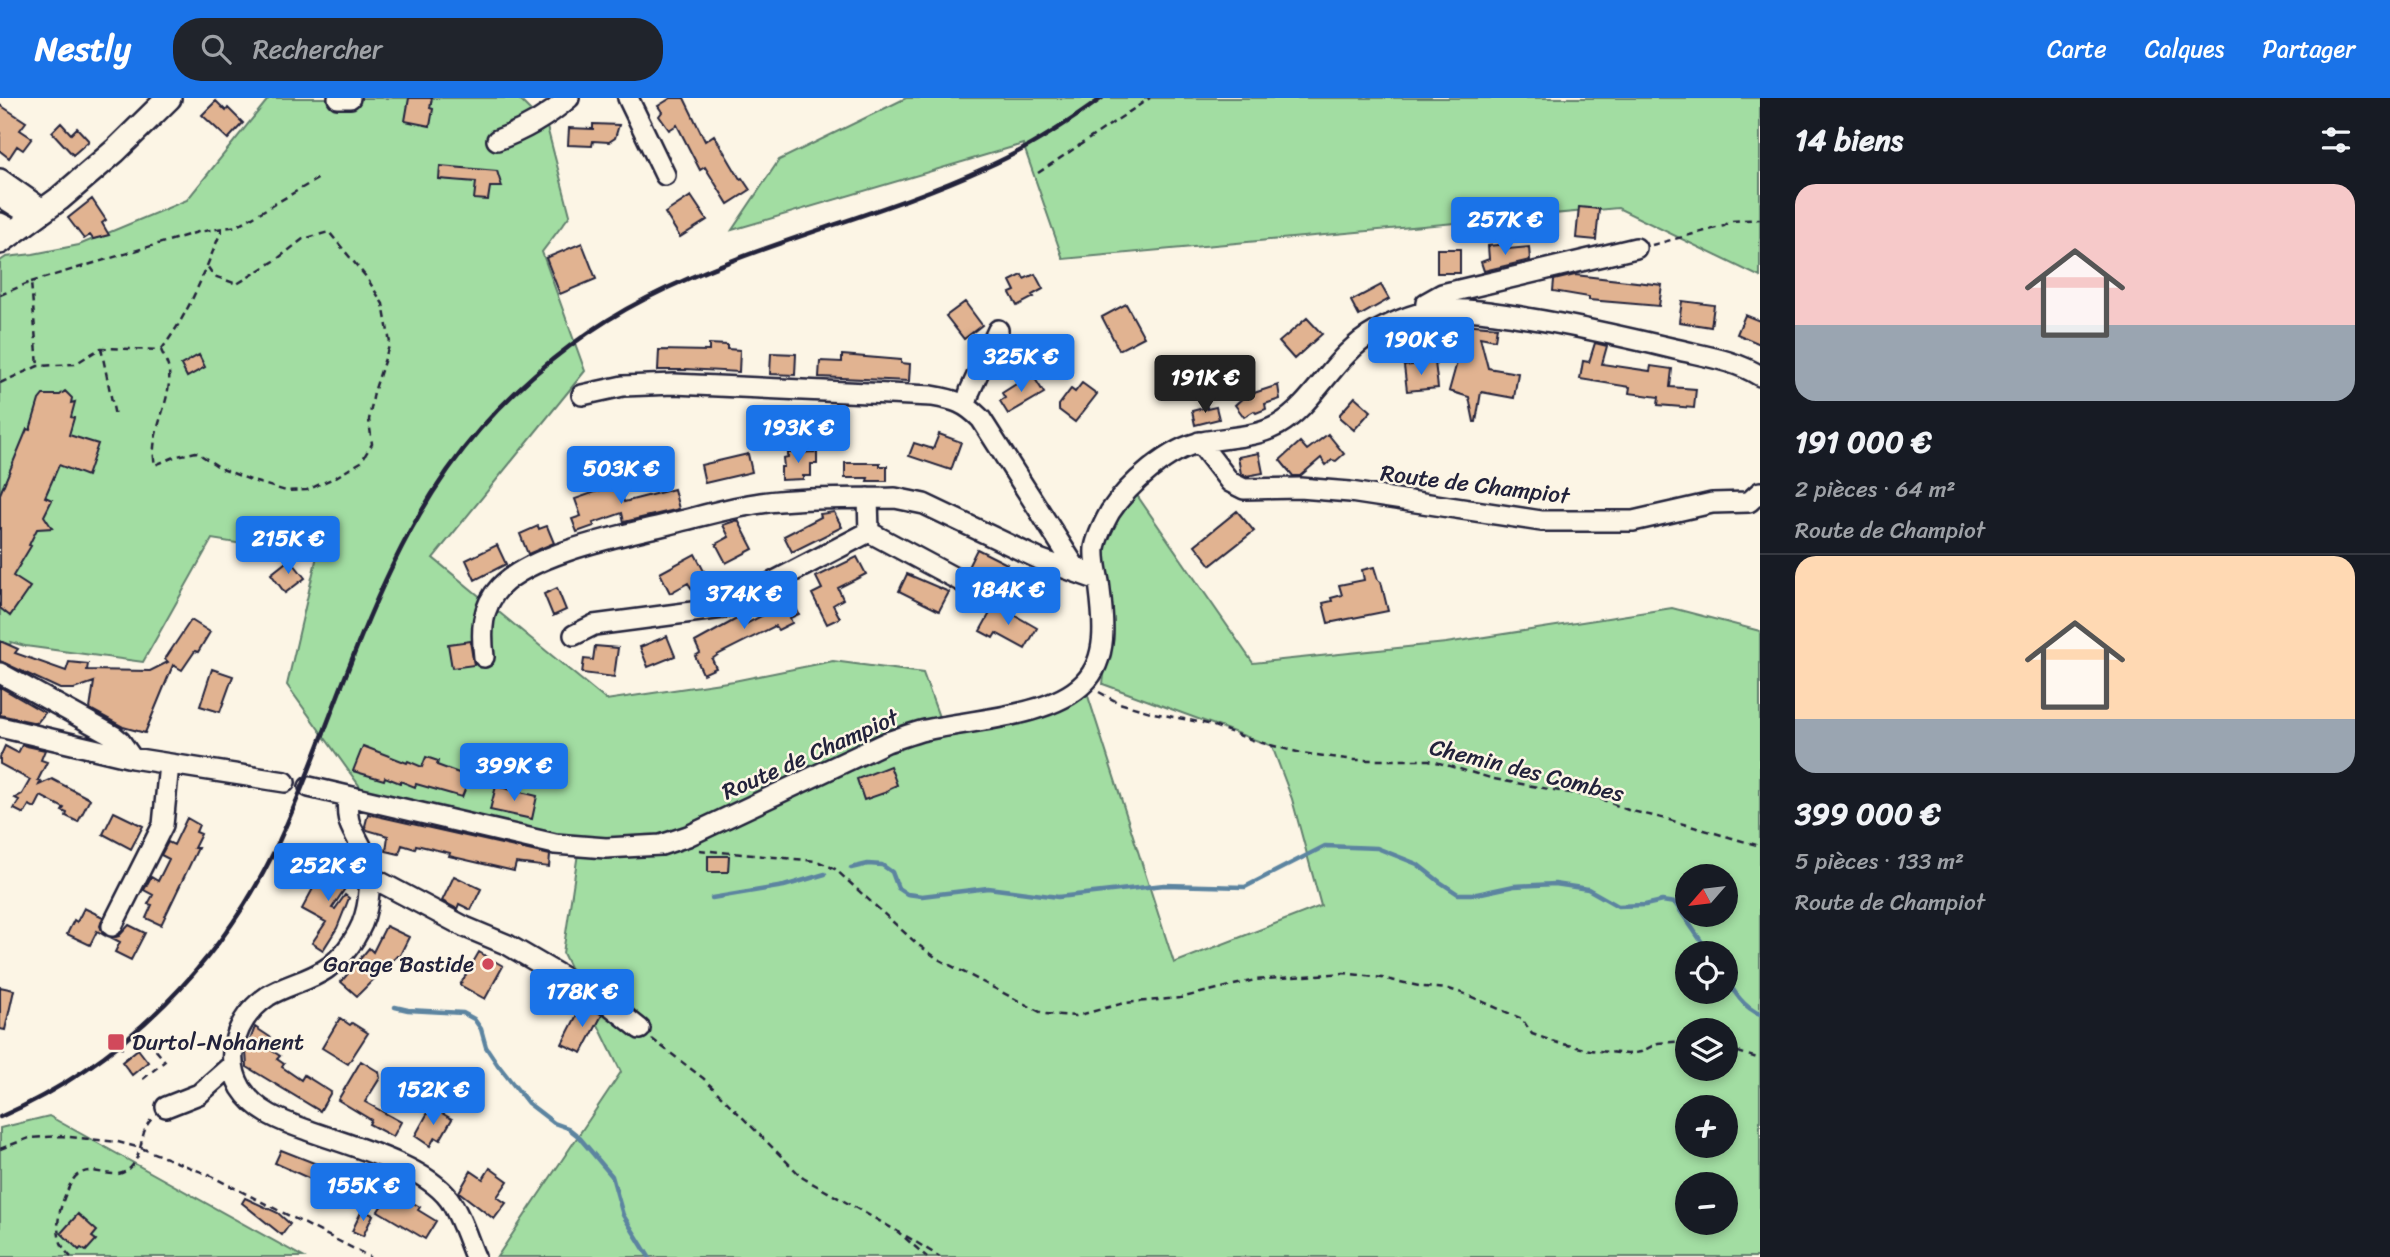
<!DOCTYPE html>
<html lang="fr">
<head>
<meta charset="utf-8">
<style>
	:root { --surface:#171b24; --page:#20242c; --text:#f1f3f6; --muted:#9ea1a6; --line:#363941; --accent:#1a73e8 }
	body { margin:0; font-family:Sriracha,sans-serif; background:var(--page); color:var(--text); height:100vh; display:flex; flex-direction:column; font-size:26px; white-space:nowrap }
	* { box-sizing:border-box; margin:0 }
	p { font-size:23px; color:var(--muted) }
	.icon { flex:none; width:38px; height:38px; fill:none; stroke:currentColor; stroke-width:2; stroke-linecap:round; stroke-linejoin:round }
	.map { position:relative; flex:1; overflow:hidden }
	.side { display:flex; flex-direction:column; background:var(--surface); width:630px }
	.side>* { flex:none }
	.needle { width:46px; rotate:242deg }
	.controls { position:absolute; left:1675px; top:766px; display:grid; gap:14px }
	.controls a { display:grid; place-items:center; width:63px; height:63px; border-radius:50%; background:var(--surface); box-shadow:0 4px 10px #0003; font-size:35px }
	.price { position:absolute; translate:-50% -60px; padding:0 16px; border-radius:7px; background:var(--accent); color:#fff; font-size:23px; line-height:46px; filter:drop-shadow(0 2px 4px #0008) }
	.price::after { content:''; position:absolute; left:50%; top:42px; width:21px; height:16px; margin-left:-10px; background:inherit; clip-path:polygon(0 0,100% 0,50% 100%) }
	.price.active { background:#222; color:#fff }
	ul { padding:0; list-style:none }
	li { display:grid; align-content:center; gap:14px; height:371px; padding:0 35px }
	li+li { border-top:2px solid var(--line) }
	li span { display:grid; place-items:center; height:217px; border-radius:21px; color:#555 }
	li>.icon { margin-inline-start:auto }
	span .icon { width:126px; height:126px; fill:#fffc; stroke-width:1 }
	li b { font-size:30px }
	h2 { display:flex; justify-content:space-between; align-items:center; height:84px; padding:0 35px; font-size:30px }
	header { display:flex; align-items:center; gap:42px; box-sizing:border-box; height:98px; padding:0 35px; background:var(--accent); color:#fff }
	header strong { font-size:33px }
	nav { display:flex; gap:38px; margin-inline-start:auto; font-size:24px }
	.search { width:490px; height:63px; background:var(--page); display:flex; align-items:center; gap:18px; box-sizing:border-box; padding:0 24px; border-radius:28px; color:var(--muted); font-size:26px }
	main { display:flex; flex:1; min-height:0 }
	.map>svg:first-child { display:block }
	.green { fill:#a2dda2; stroke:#62806e; stroke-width:2; fill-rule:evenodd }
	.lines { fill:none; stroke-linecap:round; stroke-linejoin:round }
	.stream { stroke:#5c84a0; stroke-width:4.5 }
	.building { fill:#e1b391; stroke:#22223b; stroke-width:2 }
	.minor-casing { stroke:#22223b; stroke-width:24 }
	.major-casing { stroke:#22223b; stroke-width:28 }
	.path { stroke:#22223b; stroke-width:2.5; stroke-dasharray:7 5; stroke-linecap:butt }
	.minor { stroke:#fcf5e5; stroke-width:19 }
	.major { stroke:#fcf5e5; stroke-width:23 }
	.rail { stroke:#22223b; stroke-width:4.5 }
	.poi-dot { fill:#d1495b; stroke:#fcf5e5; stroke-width:2.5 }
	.labels { text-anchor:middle; stroke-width:5; stroke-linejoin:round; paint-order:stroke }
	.street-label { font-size:23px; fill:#22223b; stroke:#fcf5e5 }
	.poi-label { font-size:23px; fill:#22223b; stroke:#fcf5e5; text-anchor:end }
</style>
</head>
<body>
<header>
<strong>Nestly</strong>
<div class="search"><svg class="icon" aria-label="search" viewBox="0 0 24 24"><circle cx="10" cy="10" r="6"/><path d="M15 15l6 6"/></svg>Rechercher</div>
<nav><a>Carte</a><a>Calques</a><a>Partager</a></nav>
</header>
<main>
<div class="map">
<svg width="1760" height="1159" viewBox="0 0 1760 1159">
	<rect width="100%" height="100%" fill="#fcf5e5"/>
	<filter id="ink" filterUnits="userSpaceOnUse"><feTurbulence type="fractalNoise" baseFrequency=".0143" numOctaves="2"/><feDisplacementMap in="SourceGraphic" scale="14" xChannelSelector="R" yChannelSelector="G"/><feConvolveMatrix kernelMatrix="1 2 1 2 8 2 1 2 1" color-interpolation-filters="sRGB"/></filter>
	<g filter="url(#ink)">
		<!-- green -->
		<path class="green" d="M269,0h249l29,29 23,88 -28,37 43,119 -152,187 173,142 128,-19 99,-20 90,12 20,55 144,-35 87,270 147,-57 -29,-107 -20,-53 -169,-62 7,-57 -10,-88 34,-48 119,172 193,-20 226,-35 88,23v626h-1263l124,-185 -58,-119 17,-113 -214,-45 -79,-110 30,-129 -105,-17 -69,123 -118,-16 -14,-4 -1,3 -10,-4v-380l6,-4 27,-3 46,-9 108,-45zM1687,779h39v38h-39zM1687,856h39v38h-39zM1687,933h39v38h-39zM1687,1010h39v38h-39zM1687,1087h39v38h-39z
			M906,0h854v179l-142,-69 -555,51 -40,-115 -291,86 47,-70z
			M49,1018l254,141h-303v-129z"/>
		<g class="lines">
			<!-- stream -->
			<path class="stream" d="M851,770l17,-4 14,1 10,7 6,16 9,6 15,2 66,-8 70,9 106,-12 81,2 80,-41 52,2 40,16 23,18 18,12h19l37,-8 41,-2 33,5 30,17 27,-1 17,-4 13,2 35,51
				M712,800l72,-12 41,-12
				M1726,880c8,14 18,30 34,36
				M395,909l13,3 55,3 11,6 7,10 5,18 12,18 30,38 26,20 14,5 10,8 34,40 11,39 26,42"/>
		</g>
		<!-- building -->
		<path class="building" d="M409,0h23l-2,10 3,1 -3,17 -25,-5z
			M671,0h13l21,43 9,-6 26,44 2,-1 8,12 -22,14 -23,-37 -5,3 -23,-45 -8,5 -10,-14 3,-4 -4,-6z
			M216,3l10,10 2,-3 15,15 -15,16 -26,-24z
			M0,7l26,17 -6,8 12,8 -9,12 -6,-4 -8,12 -9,-7z
			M61,25l10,11 6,-6 12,13 -16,14 -21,-23z
			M593,26l26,1 -4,13 -6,4 -16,-1 -1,5 -24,-1 1,-17 24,1z
			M440,68l57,5 5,16h-12l-2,13 -14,-1 2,-17 -37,-3z
			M691,98l16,24 -27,17 -15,-24z
			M92,101l14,21 -4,3 7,12 -16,4 -3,-4 -6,4 -16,-21z
			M1579,109l20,2 -3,31 -20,-2z
			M582,145l14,36 -36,15 -14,-36z
			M1508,146v5l21,-2 1,13 -46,11 -3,-9 8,-3 -1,-13z
			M1437,151h23v24h-23z
			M1035,176l8,15 -11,6 2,2 -17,9 -7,-13 5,-2 -5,-10 12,-6 2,4z
			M1575,177l87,10 -3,21 -70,-6v-3l-36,-6 1,-11z
			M1381,187l8,14 -30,17 -8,-15z
			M1682,203l32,4 -3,22 -32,-5z
			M965,204l17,23 -18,14 -18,-23z
			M1126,206l18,33 -25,13 -17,-33z
			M1745,217l15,6v23l-23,-10z
			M1307,220l15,16 -28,25 -15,-17z
			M1440,224l57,5 -2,13 -15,-3 8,31 30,5 -4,25 -33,-6 -5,30h-2l-5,-25 -20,-6 15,-54 -23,-3z
			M1595,245l12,3 -5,18 48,7 1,-5 21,3 -2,18 26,2 -2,19 -36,-3 1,-8 -30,-4 1,-6 -50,-8 3,-18 6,1z
			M709,246l18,1v4l13,1 -1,22 -53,-3v1h-28l1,-20 50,1z
			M771,255l25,1 -1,21 -25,-1z
			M199,257l6,12 -18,10 -6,-12z
			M842,257l59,5v3l9,1 -1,17 -90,-4 1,-16 22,1z
			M1435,264l3,26 -31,3 -3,-25z
			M1032,276l12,19 -36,21 -8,-13 5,-3 -3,-5z
			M1082,285l15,11 -22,28 -16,-12v-5l12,-16 4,3z
			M1278,287l2,14 -15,5 1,5 -10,4 -2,-2 -10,6 -9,-12 10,-9z
			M65,293l7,7 -1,5 4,-1 -4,15 3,1 -5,17 29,9 -11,32 -28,-11 -14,32 7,3 -8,16 8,12 -15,1 -8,16 2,1 -18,30 17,11 -20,29 -10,-8v-114l27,-65 3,1 9,-30 4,-5h17z
			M1355,299l16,14 -17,19 -14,-12v-4z
			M1207,309v2l9,-2 3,12 -24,6 -3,-14z
			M939,336l22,8 -10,28 -42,-14 5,-13 19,6z
			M1328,336l16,20 -8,7 -4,-1 -6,5 -5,-7 -21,18h-7l-13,-16 20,-18 7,8z
			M817,354v12h-6v12h-8v3l-22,1v-13h3l-1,-9 5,-1v-4z
			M1259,355l4,20 -17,3 -5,-2 -3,-17z
			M748,356l4,18 -47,11 -4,-18z
			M845,365h35v3h7v15h-20l1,-3h-23z
			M618,386l6,18 50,-13 5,20 -55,13 -2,-9 -29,10 1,3 -17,6 -5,-13 9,-3 -6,-17z
			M1237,413l17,20 -43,34 -16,-20z
			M834,414l8,15 -50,25 -8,-16 37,-19 -1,-3z
			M738,422l15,29 -27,14 -10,-19 13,-7 -6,-12z
			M538,428l1,3 8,-3 7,17 -26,11 -8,-20z
			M497,447l9,19 -31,16 -9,-20z
			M977,451l30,15 -10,18 -29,-15z
			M695,456l11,21 -4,2 6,10 -13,7 -7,-11 -18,10 -10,-20z
			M857,459l9,17 -28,14 5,11 -10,6 7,13 -13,6 -15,-30 10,-5 -6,-12z
			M290,461l15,19 -20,15 -14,-19z
			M1374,469l4,13 3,2 7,29 -60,12 -5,-20 9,-2 -1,-3 11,-3 -3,-10 25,-5 -2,-10z
			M907,476l42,18 -10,19 -40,-20z
			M557,490l9,22 -13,6 -9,-22z
			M788,495l11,21 -9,4 2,5 -14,7 -3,-4 -56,28 -7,5 4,9 -13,6 -8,-18 5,-3 -5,-11 47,-26 4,8 23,-12 -4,-8z
			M995,506l42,24 -12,21 -29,-16 -3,5 -13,-7z
			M191,522l19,12 -12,20 -3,-1 -13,19 -9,-5 -28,68 -22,-6 -33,-18 4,-27 -20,7h-14l-60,-28v-20l18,8 -3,4 51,18 3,-9 19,2 -1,6 63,1 18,-9 -3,-3z
			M667,538l8,20 -27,11 -8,-20z
			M470,543l4,24 -22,3 -4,-24z
			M595,548l23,2 -4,29 -32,-4 2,-14 9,1z
			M212,571l21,7 -13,36 -20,-6z
			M0,589l45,26 -8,10 -37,-8z
			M22,647l23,5 -4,10 6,2 -9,18 3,1 -2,4 13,-6 38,20 -12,23 -12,-6 1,-3 -5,-2 2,-3 -23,-12 -6,12 -6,-3 -5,9 -10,-5 5,-9 -4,-2 7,-4 8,-14 -30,-16v-7l5,-11 13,7z
			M363,648l44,17 1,-2 14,6 4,-10 12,4 -1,4 33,12 -8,20 -46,-13 -1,3 -15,-6v2l-15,-6 -1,3 -31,-9z
			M890,668l7,19 -7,3 -3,4 -23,8 -7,-21z
			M496,688l41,10 -5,23 -42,-9z
			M114,714l29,14 -12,23 -28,-15z
			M368,716l182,41 -1,12 -33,-4 -2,8 -65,-15 1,-3 -34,-8 -1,4 -13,-4 -3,9 -13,-3 2,-15 -21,-6 -2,-4z
			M187,720l12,7 -3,7 5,2 -7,14h4l-37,77 -15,-7 6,-13 -4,-1 5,-9 -9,-5 7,-13 7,4 11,-22 -8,-4 7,-13 6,3z
			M708,758h21l-1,16h-20z
			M326,766l26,14 -20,30 3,1 10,-14 4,3 -12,30 -14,22 -11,-7 14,-21 -24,-13z
			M454,778l27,13 -10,21 -12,-6 -2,5 -15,-8z
			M84,810l19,9 -3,9 4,9 -7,-4 -7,14 -23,-11 7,-14 3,2z
			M129,827l16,8 -14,27 -16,-8 5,-10 -8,-4 7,-2z
			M386,828l23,11 -10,20 -2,-1 -40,40 -16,-14 28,-34 4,4z
			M479,854l24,14 -18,33 -25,-14z
			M0,889l14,3 -9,40 -5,-1z
			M583,905l19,12 -20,38 -20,-9z
			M340,920l10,7 2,-2 16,10 -20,31 -26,-16z
			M255,929l15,10 -5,9 15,10 -3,3 7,5 -2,3 19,13 3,-5 27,17 -11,19 -73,-44 -1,-16z
			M138,951l10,13 -16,13 -10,-13z
			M361,963l18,11 1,6 -15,24 36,20 -8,15 -24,-13 2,-4 -33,-20z
			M431,1009l21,12 -12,21 -5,-3 -5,9 -15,-10z
			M281,1052l74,29 -7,17 -73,-33z
			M490,1070l18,13 -11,16 9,6 -12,16 -35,-27 12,-21 12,8z
			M394,1089l17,12 -1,2 10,6 -2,3 18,11 -11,18 -47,-28z
			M245,1100l33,15 12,11 -8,11 -40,-32z
			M362,1112l11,5 -10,21 -11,-5z
			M78,1116l19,17 -5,6 4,3 -10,11 -5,-3 -2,2 -18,-17z"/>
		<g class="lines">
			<defs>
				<path id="minor" d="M338,0h12
					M628,0l37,77
					M497,42c28,-10 50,-23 72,-42
					M0,81l44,31
					M0,98l25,16 11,-1
					M0,125l16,8
					M1425,214l1,-9 16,-9 194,-46
					M966,307l4,-14 28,-61
					M1199,344l31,40 14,7 56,-1 50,4 191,29h92l79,-18 37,-1 11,-10
					M869,434l99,53
					M574,537l20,-10 129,-17 146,-76 -1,-34
					M484,559c-3,-25 -3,-50 16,-70 34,-35 125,-52 173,-64 29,-7 59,-16 88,-20 44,-6 90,-4 134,-5l29,6 115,55 59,21 -24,-15 -93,-146c-17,-17 -26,-19 -49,-23l-258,-12 -51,2 -41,9
					M0,575l114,63 6,5 12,17
					M0,629l132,31 153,24
					M309,689l246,57 51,4 55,-3 27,-9 199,-94c13,-4 25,-9 38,-12 45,-10 126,-13 159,-47 26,-26 19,-68 15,-101 -2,-11 -5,-22 -4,-34 2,-12 9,-25 15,-36 18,-27 59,-64 92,-70 25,-5 53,-4 76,-17 37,-21 56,-71 97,-93 19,-10 41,-20 63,-22 30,-2 59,3 89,8 50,8 98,19 148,31 28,7 60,11 85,27
					M348,698c-3,35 7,31 17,60 7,20 5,48 -3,68 -8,18 -20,34 -36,45 -17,12 -40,16 -58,27 -30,20 -46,59 -27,92 15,24 40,33 66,42 40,15 116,34 142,69 12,17 18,39 26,58
					M369,778l96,51 43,18 98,57 34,27
					M112,828l51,-101 6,-61
					M166,1009l33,-13 34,-30"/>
				<path id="major" d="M0,144l59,-43 56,-48 54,-53"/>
			</defs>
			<!-- minor casing -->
			<use href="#minor" class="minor-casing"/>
			<!-- major casing -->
			<use href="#major" class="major-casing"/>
			<!-- path -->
			<path class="path" d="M1038,75l112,-75
				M1652,147l72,-19 7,-5 29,-2
				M31,184l167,-50 39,-6 82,-48
				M0,197l31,-13 7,84
				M101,250l14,68
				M161,252c3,7 7,14 8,21 3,32 -21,63 -14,94l22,-9 19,-4 26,17 34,13 30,9 21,-1 29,-13 25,-15 11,-18 -3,-24 5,-28 16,-49 -7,-39 -16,-26 -38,-46 -26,7 -27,21 -39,24 -23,-8 -7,-10
				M161,252c29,-38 43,-77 61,-121
				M0,285l38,-17 37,-2 26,-16 58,2
				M1099,594l20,11 35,10 54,11 47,17 46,12 54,7h74l65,19 104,19 30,12 38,9 94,27
				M699,752l118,11 18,8 81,74 22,16 106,55 32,2 48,-13 56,-5 75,-18 89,-7 38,5 41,9 26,2 16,5 57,25 10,15 26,9 32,7 38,4 13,-2 17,-9 29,-2
				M112,937l11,13
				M652,941l51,39 100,100 94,53 30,26
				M1726,950l34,11
				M143,981l22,-18 -21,-25
				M0,1051l29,-11 32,-2 57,6 23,6 68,27 161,82
				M906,1138l34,21
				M71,1159c-19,-17 -14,-44 -4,-66 3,-6 6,-14 12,-17 17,-10 36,10 52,-7 13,-14 8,-38 22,-49"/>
			<!-- minor -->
			<use href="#minor" class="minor"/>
			<!-- major -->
			<use href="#major" class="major"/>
			<!-- rail -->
			<path class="rail" d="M0,1019c124,-55 224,-155 280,-278 63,-138 98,-293 200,-410 47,-53 104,-99 167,-131 108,-55 229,-80 340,-131 41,-18 78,-42 115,-69"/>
		</g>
	</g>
	<!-- markers -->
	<g class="poi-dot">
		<circle cx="488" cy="866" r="7"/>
		<rect x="107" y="935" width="18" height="18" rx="3.5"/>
	</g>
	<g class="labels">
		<!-- street labels -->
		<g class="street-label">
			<text transform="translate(1475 386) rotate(7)" y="8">Route de Champiot</text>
			<text transform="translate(810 656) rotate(-24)" y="8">Route de Champiot</text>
			<text transform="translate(1527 672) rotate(14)" y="8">Chemin des Combes</text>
		</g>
		<!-- poi labels -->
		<g class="poi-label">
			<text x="474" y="874">Garage Bastide</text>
			<text x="132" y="952" text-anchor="start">Durtol-Nohanent</text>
		</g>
	</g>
</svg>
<div class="controls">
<a><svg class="needle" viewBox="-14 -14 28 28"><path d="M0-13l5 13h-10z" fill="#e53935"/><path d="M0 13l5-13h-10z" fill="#9ea1a6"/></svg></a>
<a><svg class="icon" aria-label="locate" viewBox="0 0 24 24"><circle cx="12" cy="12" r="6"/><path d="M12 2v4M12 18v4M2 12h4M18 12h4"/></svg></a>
<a><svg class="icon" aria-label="layers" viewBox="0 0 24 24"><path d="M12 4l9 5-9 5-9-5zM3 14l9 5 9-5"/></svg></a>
<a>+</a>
<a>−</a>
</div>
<b class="price" style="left:1505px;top:159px">257K €</b>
<b class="price" style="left:1421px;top:279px">190K €</b>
<b class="price" style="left:1021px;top:296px">325K €</b>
<b class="price active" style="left:1205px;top:317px">191K €</b>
<b class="price" style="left:798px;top:367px">193K €</b>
<b class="price" style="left:621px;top:408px">503K €</b>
<b class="price" style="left:288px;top:478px">215K €</b>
<b class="price" style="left:1008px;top:529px">184K €</b>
<b class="price" style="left:744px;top:533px">374K €</b>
<b class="price" style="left:514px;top:705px">399K €</b>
<b class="price" style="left:328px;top:805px">252K €</b>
<b class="price" style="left:582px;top:931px">178K €</b>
<b class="price" style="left:433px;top:1029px">152K €</b>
<b class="price" style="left:363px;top:1125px">155K €</b>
</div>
<section class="side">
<h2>14 biens<svg class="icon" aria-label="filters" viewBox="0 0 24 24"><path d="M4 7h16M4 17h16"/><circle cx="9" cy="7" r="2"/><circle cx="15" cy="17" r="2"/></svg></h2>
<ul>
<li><span style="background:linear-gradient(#f6c9c9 65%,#9aa5b1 0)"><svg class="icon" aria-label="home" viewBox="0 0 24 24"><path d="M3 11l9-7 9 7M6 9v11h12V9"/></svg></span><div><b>191 000 €</b><p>2 pièces · 64 m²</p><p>Route de Champiot</p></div></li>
<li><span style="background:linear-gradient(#ffd9b3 75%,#9aa5b1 0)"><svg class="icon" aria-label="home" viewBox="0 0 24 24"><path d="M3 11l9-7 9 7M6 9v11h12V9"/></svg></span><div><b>399 000 €</b><p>5 pièces · 133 m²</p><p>Route de Champiot</p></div></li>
</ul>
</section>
</main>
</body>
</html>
